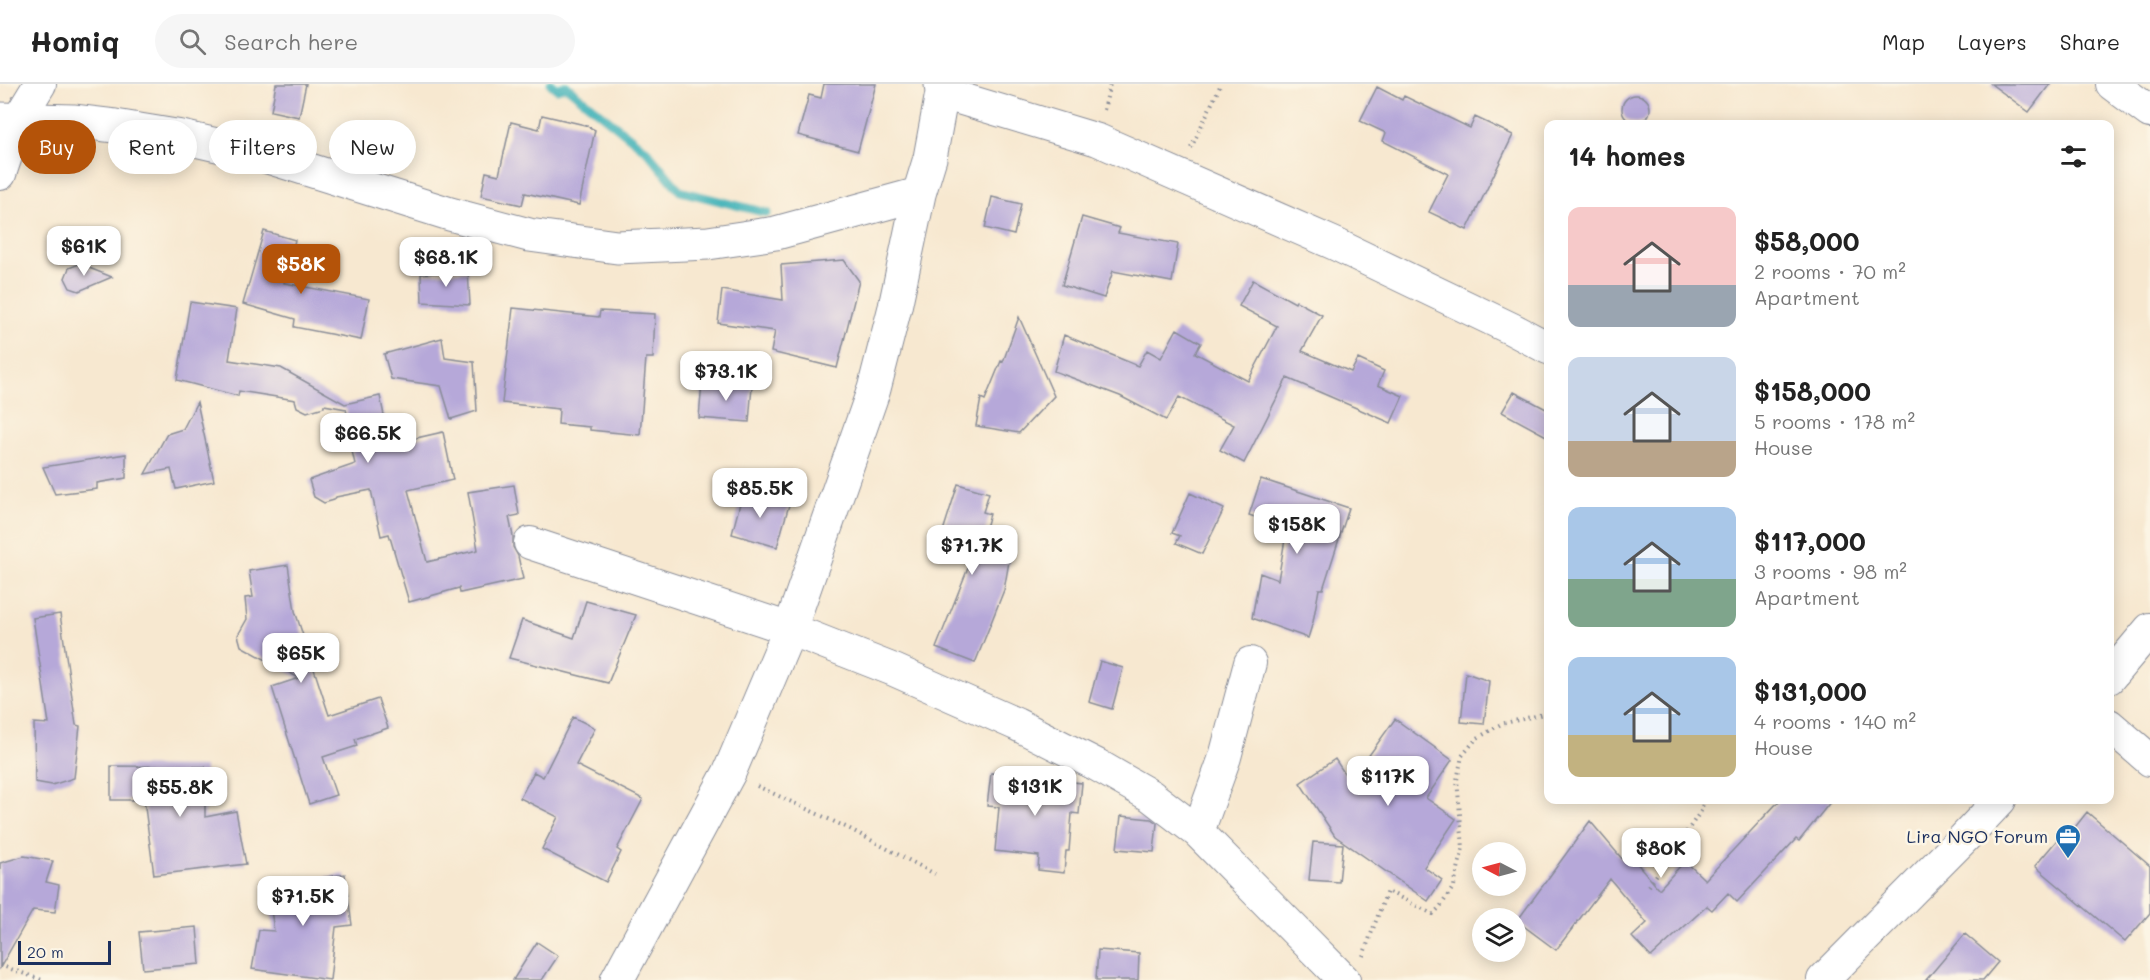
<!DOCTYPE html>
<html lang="en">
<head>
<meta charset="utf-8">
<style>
	:root { --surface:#fff; --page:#f6f6f6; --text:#222; --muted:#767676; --line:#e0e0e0; --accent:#b45309 }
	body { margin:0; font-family:Mali,sans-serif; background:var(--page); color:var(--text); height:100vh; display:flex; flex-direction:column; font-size:22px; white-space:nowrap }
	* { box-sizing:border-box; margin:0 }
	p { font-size:20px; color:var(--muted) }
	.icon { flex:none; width:33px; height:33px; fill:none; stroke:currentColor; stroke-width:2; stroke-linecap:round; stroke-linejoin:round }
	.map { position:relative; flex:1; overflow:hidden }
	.drawer { position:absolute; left:1544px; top:36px; width:570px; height:684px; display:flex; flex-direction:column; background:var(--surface); border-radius:12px; box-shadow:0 3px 15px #0003 }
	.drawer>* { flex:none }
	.hud { position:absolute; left:18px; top:36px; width:570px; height:54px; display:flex; gap:12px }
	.needle { width:39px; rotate:276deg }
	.buttons { position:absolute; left:1472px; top:758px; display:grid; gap:12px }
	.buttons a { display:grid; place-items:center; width:54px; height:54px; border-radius:50%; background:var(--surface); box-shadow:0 3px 15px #0003; font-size:30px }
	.scale { position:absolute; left:18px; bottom:15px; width:93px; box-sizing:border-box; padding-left:6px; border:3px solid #1b2f5e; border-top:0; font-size:16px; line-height:21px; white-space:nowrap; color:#1b2f5e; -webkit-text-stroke:4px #fcf5e5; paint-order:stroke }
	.price { position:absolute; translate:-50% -51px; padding:0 14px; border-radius:12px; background:#fff; color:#222; font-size:20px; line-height:39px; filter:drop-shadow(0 2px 3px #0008) }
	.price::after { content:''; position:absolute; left:50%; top:36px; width:18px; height:14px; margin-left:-9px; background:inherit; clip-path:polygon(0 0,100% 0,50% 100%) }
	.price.active { background:var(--accent); color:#fff }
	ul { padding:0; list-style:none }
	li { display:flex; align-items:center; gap:18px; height:150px; padding:0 24px }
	li span { display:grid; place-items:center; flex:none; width:168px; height:120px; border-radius:12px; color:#555 }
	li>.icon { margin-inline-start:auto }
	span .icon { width:72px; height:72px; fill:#fffc; stroke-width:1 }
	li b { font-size:26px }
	h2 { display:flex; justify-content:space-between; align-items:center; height:72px; padding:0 24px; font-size:26px }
	.pill { padding:0 21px; border-radius:27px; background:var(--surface); box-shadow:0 3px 15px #0003; font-size:21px; line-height:54px }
	.pill.active { background:var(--accent); color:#fff }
	header { display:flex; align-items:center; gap:36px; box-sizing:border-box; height:84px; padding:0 30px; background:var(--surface); border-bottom:2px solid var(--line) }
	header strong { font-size:28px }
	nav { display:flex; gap:33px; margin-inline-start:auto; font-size:21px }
	.search { width:420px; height:54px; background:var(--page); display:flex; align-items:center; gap:15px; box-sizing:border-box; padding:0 21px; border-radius:33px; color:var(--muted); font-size:22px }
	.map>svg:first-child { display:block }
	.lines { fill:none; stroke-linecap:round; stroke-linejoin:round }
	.stream { stroke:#42b3b9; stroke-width:9 }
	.building { fill:#b6a8d9 }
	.street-casing { stroke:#898c97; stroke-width:34 }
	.secondary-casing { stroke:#898c97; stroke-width:35 }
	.path { stroke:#898c97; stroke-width:4; stroke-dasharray:1.5 4.5; stroke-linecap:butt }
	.street { stroke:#fff; stroke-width:32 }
	.secondary { stroke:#fff; stroke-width:33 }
	.labels { text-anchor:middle; stroke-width:5; stroke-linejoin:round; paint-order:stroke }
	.poi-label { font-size:18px; fill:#1b2f5e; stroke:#fcf5e5; text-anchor:end }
</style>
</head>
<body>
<header>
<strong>Homiq</strong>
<div class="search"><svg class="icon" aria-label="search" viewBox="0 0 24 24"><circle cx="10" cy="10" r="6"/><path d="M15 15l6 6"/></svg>Search here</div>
<nav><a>Map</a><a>Layers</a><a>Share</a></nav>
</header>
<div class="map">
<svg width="2150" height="896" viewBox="0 0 2150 896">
	<rect width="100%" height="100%" fill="#fcf5e5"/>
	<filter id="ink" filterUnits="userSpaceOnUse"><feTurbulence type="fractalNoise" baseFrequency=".0167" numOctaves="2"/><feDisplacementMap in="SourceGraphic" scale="12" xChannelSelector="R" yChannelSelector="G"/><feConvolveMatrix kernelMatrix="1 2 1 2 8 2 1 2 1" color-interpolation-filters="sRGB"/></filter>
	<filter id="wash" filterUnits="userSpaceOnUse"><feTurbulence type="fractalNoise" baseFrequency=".008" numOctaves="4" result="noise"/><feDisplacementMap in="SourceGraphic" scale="24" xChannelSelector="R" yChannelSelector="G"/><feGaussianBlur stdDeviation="1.35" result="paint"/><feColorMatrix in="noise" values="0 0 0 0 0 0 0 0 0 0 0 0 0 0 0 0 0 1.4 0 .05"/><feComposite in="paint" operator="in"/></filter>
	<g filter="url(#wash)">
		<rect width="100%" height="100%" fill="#f7e8d0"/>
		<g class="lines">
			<!-- stream -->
			<path class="stream" d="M551,0l6,5 9,-3 81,65 33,40 87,22"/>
		</g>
		<g id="blocks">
			<!-- building -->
			<path class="building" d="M276,0h30l-7,33 -28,-6z
				M824,0h52l-18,67 -60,-16 11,-40 12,3z
				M1991,0h59l-21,28z
				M1377,3l25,13 2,-4 66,32 5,-11 38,18 -46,95 -38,-18 19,-38 -65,-33 3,-8 -26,-12z
				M1622 25a14 14 0 1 1 28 0a14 14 0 1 1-28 0Z
				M542,31l43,10 10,5 -16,75 -54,-12 -3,12 -41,-9 5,-24 13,3 12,-53 28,7z
				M992,113l29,7 -7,31 -29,-7z
				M1082,133l38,11 -2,5 60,11 -6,38 -59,-11 -9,27 -42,-13z
				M264,147l31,9 -11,43 85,16 -8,41 -67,-13 1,-8 -52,-15z
				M844,176l15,21 -22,87 -66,-16 4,-21 -57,-8 4,-33 61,10 -2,-35z
				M79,180l33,13 -33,14 -9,-3 -5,-10 4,-10z
				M468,187l2,34 -48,-3 -1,-28z
				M1253,196l42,23 1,-2 26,14 -20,36 49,21 7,-13 26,12 -6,14 25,11 -12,27 -104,-45 -43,85 -24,-13 14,-25 -55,-28 -13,23 -46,-24 -66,-25 10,-36 74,31 9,-16 14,8 16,-29 24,14 -6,10 53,28 29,-55 -38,-20z
				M190,218l47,7 -8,51 52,8 64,36 35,-8 10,48 53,-12 10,48 -45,10 19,72 51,-12 -10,-58 46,-7 5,30 -10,2 4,19v11l5,9 5,23 -63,14 -1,-5 -50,14 -20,-68 -8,2 -10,-46 -35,7 -2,3 -10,3 -10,-6 -5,-17 46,-16 -3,-13 2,-1 -8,-41 -22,-4v2l-17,5 -10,-5 -2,-7 -56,-9 -1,5 -61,-16z
				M513,224l86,9 1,-6 55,3 -2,44h-7l-6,77 -50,-5v-3l-32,-3 1,-15 -57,-6z
				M1019,233l35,79 -35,37 -43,-7 5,-28 4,2 16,-39 2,1z
				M442,254l3,20 29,4 3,49 -26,8 -10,-33 -50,-7 -7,-25z
				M702,299l50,3 -3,36 -50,-4z
				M1514,308l34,18v27l-46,-25z
				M197,318l17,79 -38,8 -5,-20 -26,5 22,-40 16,-5z
				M126,370v24l-29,5v6l-42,5 -12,-27z
				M1261,395l88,29 -26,81h-4l-6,33 -5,16 -56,-20 8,-45 18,7 9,-52 -38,-13z
				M958,400l31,9 -6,19 7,2 -11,37 31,5 -6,34 -29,73 -39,-15 36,-90 -34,-11z
				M743,408l46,13 -12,42 -45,-13z
				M1190,409l34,16 -22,45 -26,-11 4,-7 -8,-3z
				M288,481l7,46 34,104 49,-16 10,29 -33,11 2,7 -34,11 13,38 -27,9 -37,-117 27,-9 -58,-32 -3,-11 9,-16 -2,-21 8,-1 -4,-26z
				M586,517l50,14 -28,68 -99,-25 13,-38 52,18z
				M60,530l16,111 4,1 -6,52 -22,7 -17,-3 -1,-59 15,1 -16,-106z
				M1100,577l23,7 -11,41 -23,-7z
				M1466,589l23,8 -5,43 -23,-2z
				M573,633l22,11 -19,37 67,34 -26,50 4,3 -15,30 -64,-33 16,-32 -38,-19 14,-26 9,5z
				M1395,635l57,41 -26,38 30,21 -32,48 18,13 -14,21 -93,-65 -35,-53 35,-24 15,23z
				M111,682l94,1v50l31,-6 10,53 -92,11 -10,-75h-33z
				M991,689l91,10 -3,31 -7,-1 -3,38h-3l-2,22 -26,-3 1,-14 -44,-5 4,-44 -12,-1z
				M1780,716h52l-33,41 -3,-2 -59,63 -9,-9 -16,17 -5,-4 -56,51 -19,-20 15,-14 -37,-44 -54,71 -39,-29 73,-100 33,39 6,-6 30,35 26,-28 20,19z
				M2087,728l63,54v47l-25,29 -90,-76 33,-39 4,4z
				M1121,732l30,3 6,4 -3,29 -37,-3z
				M1313,758l30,2 -4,38 -30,-2z
				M24,772l29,5 -7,21 13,3 -4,27 -22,-2 -33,58v-105z
				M345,790l7,51 -16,2 -6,53 -78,-11 7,-39 15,1 -7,-49 41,-2z
				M197,843l3,37 -57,5 -4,-37z
				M1965,850l33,28 -15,18h-57z
				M537,858l21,14 -16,24h-29z
				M1098,866l41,3 -1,27h-42z"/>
		</g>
	</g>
	<g filter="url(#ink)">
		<use href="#blocks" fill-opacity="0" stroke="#898c97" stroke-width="1.5"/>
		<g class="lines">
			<defs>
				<path id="street" d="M2112,0l38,28
					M942,9l156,47 237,104 177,85 36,19
					M0,90l18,-54 22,-36
					M530,459l260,86 104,41 122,54 81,41 54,31 47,36 146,148
					M2109,594l41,-49
					M2109,641l41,35
					M1198,748l27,-75 25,-94
					M1823,896l141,-142 36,-38"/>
				<path id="secondary" d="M0,35l73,2 42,5 67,11 83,19 185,58 79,21 88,12 91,-4 68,-10 143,-39
					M617,896l112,-207 61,-144 84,-240 21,-82 24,-113 11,-36 12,-65 -1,-9"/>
			</defs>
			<!-- street casing -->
			<use href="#street" class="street-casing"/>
			<!-- secondary casing -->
			<use href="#secondary" class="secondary-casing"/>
			<!-- path -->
			<path class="path" d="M1104,26l6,-26
				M1191,64l30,-64
				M757,702l91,42 87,46
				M1649,802l52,-75 3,-11
				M1363,872l24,-65 46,23 7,-7 14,-21 9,-38 -6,-68 5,-24 14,-17 25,-15 47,-11
				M0,881l42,15"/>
			<!-- street -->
			<use href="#street" class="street"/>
			<!-- secondary -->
			<use href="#secondary" class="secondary"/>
		</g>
	</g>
	<!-- icons -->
	<defs>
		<symbol id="office-pin" viewBox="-11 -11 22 30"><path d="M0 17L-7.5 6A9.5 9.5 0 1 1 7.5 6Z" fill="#1f6fb2" stroke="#fcf5e5"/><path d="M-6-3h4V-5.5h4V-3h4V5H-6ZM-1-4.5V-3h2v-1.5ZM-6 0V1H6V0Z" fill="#fff"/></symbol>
	</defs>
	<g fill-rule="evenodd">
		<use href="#office-pin" x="2053" y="738" width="30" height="40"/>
	</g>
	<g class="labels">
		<!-- poi labels -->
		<g class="poi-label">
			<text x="2048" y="759">Lira NGO Forum</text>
		</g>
	</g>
</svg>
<div class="buttons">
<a><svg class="needle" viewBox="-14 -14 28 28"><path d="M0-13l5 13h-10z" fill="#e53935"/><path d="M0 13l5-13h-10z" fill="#767676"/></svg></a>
<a><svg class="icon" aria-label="layers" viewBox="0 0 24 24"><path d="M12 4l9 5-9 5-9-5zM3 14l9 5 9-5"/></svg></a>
</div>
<div class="scale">20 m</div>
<b class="price" style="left:84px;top:193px">$61K</b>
<b class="price" style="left:446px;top:204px">$68.1K</b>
<b class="price active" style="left:301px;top:211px">$58K</b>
<b class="price" style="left:726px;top:318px">$73.1K</b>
<b class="price" style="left:368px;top:380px">$66.5K</b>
<b class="price" style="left:760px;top:435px">$85.5K</b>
<b class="price" style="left:1297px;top:471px">$158K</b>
<b class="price" style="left:972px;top:492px">$71.7K</b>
<b class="price" style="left:301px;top:600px">$65K</b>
<b class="price" style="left:1388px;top:723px">$117K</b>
<b class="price" style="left:1035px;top:733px">$131K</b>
<b class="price" style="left:180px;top:734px">$55.8K</b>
<b class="price" style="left:1661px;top:795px">$80K</b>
<b class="price" style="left:303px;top:843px">$71.5K</b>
<div class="hud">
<a class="pill active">Buy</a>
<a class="pill">Rent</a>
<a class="pill">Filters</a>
<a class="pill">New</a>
</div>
<section class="drawer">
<h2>14 homes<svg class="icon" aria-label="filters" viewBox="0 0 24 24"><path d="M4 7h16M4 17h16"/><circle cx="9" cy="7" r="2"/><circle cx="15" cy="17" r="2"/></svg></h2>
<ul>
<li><span style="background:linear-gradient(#f6c9c9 65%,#9aa5b1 0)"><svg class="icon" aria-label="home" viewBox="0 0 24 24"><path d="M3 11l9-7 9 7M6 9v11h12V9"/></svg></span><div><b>$58,000</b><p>2 rooms · 70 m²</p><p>Apartment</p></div></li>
<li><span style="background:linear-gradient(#c9d6e8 70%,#b9a48a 0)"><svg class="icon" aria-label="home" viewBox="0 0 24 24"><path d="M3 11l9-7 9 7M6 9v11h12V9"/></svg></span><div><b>$158,000</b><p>5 rooms · 178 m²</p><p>House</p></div></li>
<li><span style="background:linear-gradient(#a9c7e8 60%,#7fa58c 0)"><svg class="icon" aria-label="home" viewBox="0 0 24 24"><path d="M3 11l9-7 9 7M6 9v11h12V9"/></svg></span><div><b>$117,000</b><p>3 rooms · 98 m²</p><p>Apartment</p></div></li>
<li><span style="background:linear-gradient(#a9c7e8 65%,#c2b280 0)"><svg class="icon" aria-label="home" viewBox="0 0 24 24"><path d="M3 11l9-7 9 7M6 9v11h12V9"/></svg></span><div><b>$131,000</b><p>4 rooms · 140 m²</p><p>House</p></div></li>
</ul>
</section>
</div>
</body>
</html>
